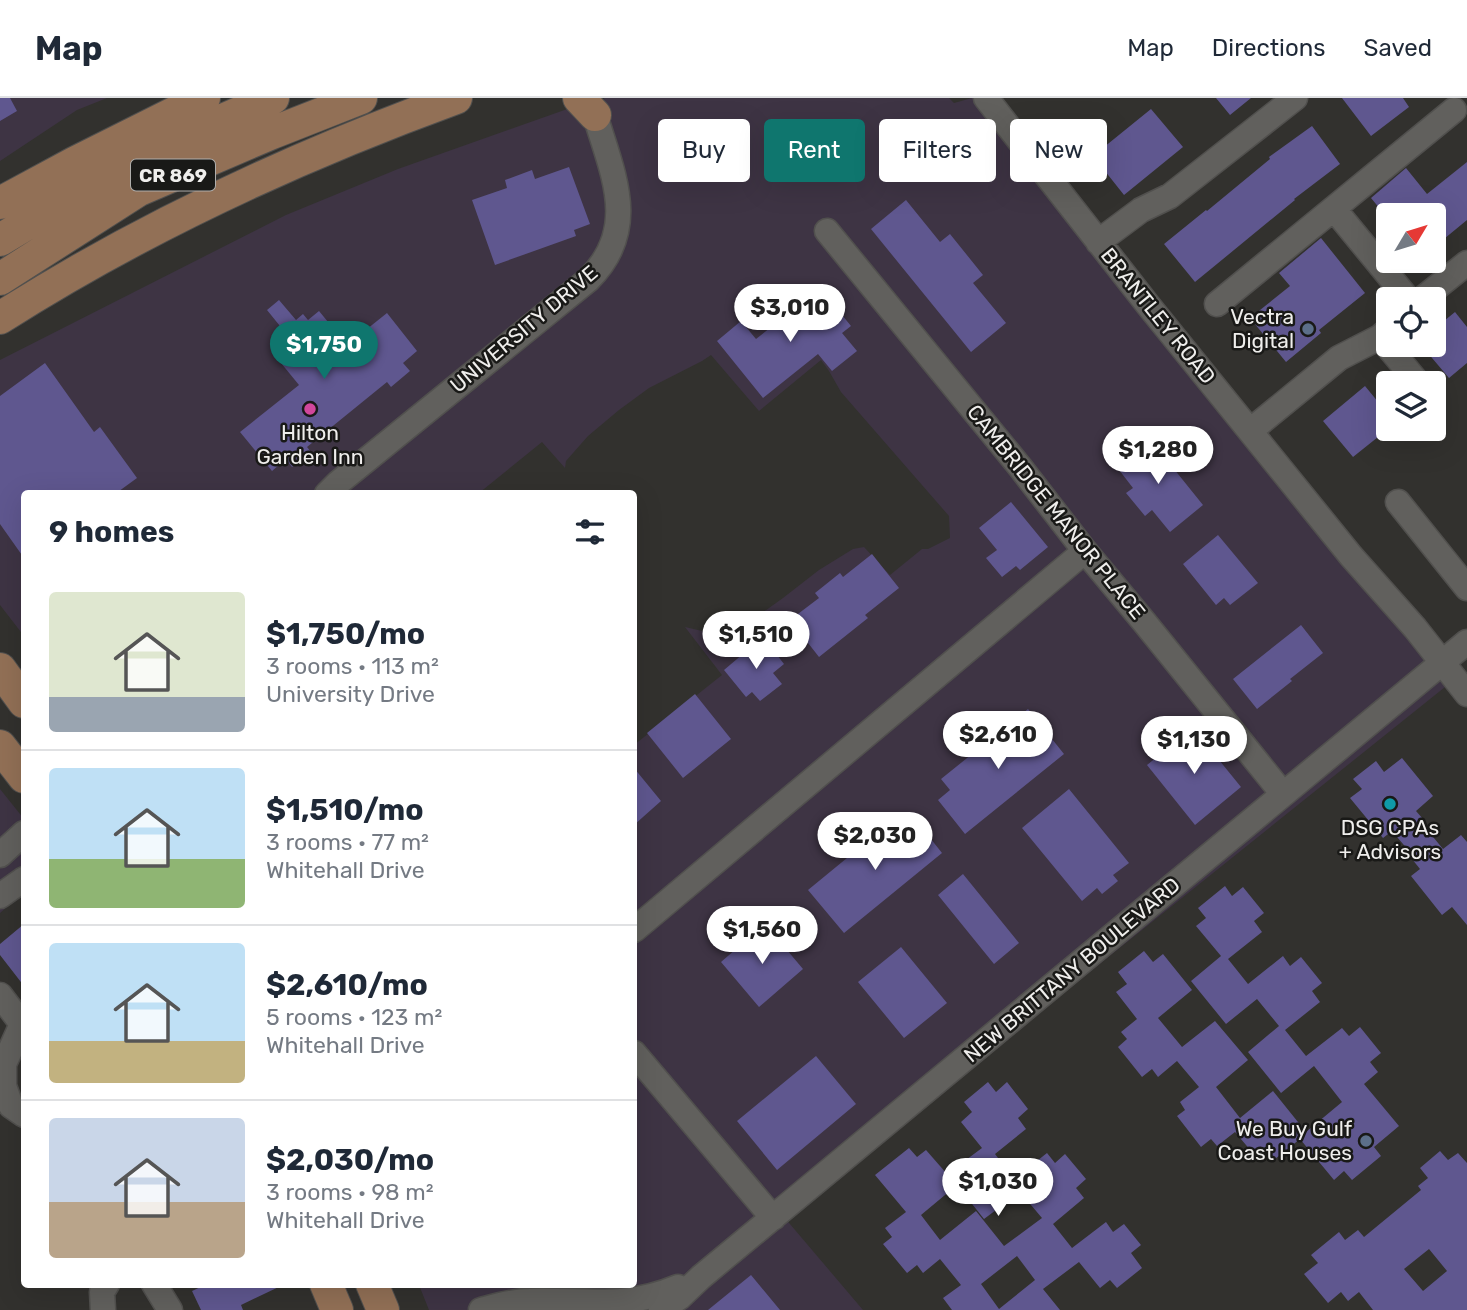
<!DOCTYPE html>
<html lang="en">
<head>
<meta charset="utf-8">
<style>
	:root { --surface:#fff; --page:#f2f2f3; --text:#1f2937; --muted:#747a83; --line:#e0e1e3; --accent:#0f766e }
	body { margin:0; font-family:Rubik,sans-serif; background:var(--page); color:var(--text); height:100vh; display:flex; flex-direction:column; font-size:26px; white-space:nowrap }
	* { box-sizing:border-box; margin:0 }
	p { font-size:23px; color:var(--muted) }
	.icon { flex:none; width:38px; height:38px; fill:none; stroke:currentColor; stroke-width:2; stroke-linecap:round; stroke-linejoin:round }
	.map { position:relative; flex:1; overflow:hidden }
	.side { position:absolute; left:21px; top:392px; width:616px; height:798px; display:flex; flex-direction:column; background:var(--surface); border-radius:7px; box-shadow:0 7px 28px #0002 }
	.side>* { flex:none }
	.guide { position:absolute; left:658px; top:21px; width:665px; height:63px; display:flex; gap:14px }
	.needle { width:46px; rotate:52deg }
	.controls { position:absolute; left:1376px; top:105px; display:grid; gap:14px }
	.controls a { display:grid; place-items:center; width:70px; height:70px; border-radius:7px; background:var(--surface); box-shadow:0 7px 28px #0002; font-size:35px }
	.price { position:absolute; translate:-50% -60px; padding:0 16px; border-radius:24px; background:#fff; color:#222; font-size:23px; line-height:46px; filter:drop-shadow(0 2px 4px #0008) }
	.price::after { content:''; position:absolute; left:50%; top:42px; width:21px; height:16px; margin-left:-10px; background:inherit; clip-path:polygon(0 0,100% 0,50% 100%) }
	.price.active { background:var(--accent); color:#fff }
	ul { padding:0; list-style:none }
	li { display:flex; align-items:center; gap:21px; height:175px; padding:0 28px }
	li+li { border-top:2px solid var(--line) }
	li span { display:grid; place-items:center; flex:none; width:196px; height:140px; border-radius:7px; color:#555 }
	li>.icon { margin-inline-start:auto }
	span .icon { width:84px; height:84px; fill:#fffc; stroke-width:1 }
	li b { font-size:30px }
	h2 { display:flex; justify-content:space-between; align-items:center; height:84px; padding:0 28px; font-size:30px }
	.pill { padding:0 24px; border-radius:7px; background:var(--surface); box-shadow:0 7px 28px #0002; font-size:24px; line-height:63px }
	.pill.active { background:var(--accent); color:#fff }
	header { display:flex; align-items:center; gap:42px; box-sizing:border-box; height:98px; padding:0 35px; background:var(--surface); border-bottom:2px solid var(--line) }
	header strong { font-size:33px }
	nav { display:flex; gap:38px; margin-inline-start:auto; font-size:24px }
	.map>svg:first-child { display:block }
	.commercial { fill:#3e3444 }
	.building { fill:#5f578f; fill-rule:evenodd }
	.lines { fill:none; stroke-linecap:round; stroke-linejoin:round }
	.minor-casing { stroke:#51504e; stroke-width:27 }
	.major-casing { stroke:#51504e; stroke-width:34 }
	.minor { stroke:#61605d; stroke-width:24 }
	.major { stroke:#927056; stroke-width:32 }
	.service-dot { fill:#5c6f8a; stroke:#191917; stroke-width:2.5 }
	.hotel-dot { fill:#d1479c; stroke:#191917; stroke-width:2.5 }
	.culture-dot { fill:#0f9aa8; stroke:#191917; stroke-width:2.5 }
	.labels { text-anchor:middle; stroke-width:5; stroke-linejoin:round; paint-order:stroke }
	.shield { fill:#191917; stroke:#afaeac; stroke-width:2 }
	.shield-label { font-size:19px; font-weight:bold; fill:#efeeec }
	.street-label { font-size:21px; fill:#efeeec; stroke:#191917 }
	.poi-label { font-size:21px; fill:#efeeec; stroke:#191917; text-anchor:end }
</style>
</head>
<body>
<header>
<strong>Map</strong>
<nav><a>Map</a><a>Directions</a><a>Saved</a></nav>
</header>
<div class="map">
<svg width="1467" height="1212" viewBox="0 0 1467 1212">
	<rect width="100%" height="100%" fill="#32312e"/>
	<!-- commercial -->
	<path class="commercial" d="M0,0h107l-30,12 -77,51z
		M604,0h345l5,5 18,-5h7l476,581 -671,538 79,93h-434l-10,-25 215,-1v-539l88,-70 -37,-48 43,10 55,-39 36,-28 34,-21 11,-2 26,28 32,-26h6l22,-11 -1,-22 -108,-124 -12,-21 -8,-11 -62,51 -48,-56 -9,6 -53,27 -30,22 -31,26 -22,25 -1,7 -23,-26 -63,51 -455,1v142l-24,-31v-245l286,-145 112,-46 175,-62 32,4z
		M0,691l24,30v73l-24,21z"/>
	<!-- building -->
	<path class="building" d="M0,0h10l7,13 -17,10z
		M1216,0h35l-21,17z
		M1342,0h61l6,9 -38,29z
		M1151,11l32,38 -59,48 -31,-39z
		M1312,28l28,38 -46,35 1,1 -100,82 -31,-38 42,-34 1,1 63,-52 -1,-2z
		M1467,64v58l-34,28v-33h-48l-14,-17 35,-30 21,26z
		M569,69l21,57 -16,6 2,6 -81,29 -23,-65 35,-12 -2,-8 27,-10 3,9z
		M906,102l34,42 10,-8 33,41 -10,8 33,40 -35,29 -100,-123z
		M1321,140l44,55 -46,37 2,3 -35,29 -36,-44 40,-32 -11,-13z
		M820,190l31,38 -9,7 15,18 -25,20 -14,-17 -55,44 -46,-57 24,-20 15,18z
		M279,202l17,20 7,-6 5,6 11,-9 28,34 40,-32 30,38 -14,12 7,8 -19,16 -4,-5 -80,65 4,5 -19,15 -6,-8 -14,12 -32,-39 59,-47 -27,-33 9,-7 -5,-7 8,-7 -17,-21z
		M1455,214l12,15v36l-18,15 -28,-33h12v-15z
		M45,265l49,69 6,-5 37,51 -22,16h-91v64l-24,-34v-128z
		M1365,288l23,28v15l-35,28 -30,-36z
		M1149,340l54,67 -33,27 -18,-22 -7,6 -19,-23 7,-5 -17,-22z
		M1011,404l37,45 -28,23 -4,-4 -14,11 -16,-19 11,-8 -18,-22z
		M1218,437l40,48 -28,22 -6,-7 -8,7 -33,-41z
		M872,456l27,34 -34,27 3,3 -49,39 -29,-37 29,-22 -4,-5 25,-20 3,4z
		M1301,527l22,28 -33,26 2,2 -35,28 -24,-30z
		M763,539l21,27 -11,9 9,11 -22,17 -8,-9 -6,5 -22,-27z
		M695,596l36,45 -48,39 -36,-45z
		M1028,611l36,45 -99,80 -27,-34 12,-10 -9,-11z
		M1193,630l48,59 -46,38 -48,-60z
		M1402,660l31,38 -17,15 7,8 -3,2 23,28 18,-14 6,7v83l-15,-18 -10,8 -31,-39 9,-7 -8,-10 2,-2 -22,-26 -9,7 -33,-40 12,-9 -9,-10 23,-18 8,11z
		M634,670l27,33 -27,24z
		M1069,691l60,74 -16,12 5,6 -16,13 -5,-6 -15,13 -60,-73z
		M903,714l8,10 4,-3 27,34 -98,80 -36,-43z
		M963,776l56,69 -25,21 -56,-69z
		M1225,788l7,10 11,-9 21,26 -10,8 8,11 -34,27 20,25 35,-28 7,10 11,-9 21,26 -10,8 8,11 -35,28 21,26 36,-28 7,8 11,-9 21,26 -11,9 8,10 -14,12 35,42 -25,21 7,9 -29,24 -8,-9 -10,9 -34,-41 -25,20 -8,-10 -10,9 -22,-26 -18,14 -6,-7 -10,8 -24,-31 8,-6 -5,-8 19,-15 -22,-26 -19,16 -6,-8 -10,8 -24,-30 9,-8 -6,-7 16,-13 -21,-27 11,-8 -9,-12 26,-21 9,11 10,-8 29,36 -34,28 24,29 33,-26 33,39 -32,27 24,31 33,-27 33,41 36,-30 -28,-36 -33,27 -33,-41 31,-26 -22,-27 -31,25 -35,-43 30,-25 -25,-30 10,-8 -8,-10z
		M24,826v62l-24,-31v-11z
		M765,826l38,45 -44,38 -38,-45z
		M901,849l46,56 -43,35 -46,-56z
		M816,958l40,48 -79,66 -40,-49z
		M988,984l8,10 11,-10 21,27 -10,9 8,11 -31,25 19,25 33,-26 8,10 10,-9 21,25 -10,9 8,10 -31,26 19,24 34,-26 7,10 11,-8 17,21 -10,8 11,15 -25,20 -7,-8 -10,8 -21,-26 -36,27 17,21h-108l-9,-12 18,-13 -21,-26 -17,14 -6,-8 -10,8 -24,-29 9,-7 -7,-9 21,-16 -31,-37 34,-27 8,9 9,-7 21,24 35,-26 -21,-26 11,-10 -8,-10zM957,1087l27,34 36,-27 22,26 -38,28 -28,-35 -36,29 -19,-25zM1017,1158l18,24 -36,29 -18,-25z
		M1440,1053l8,9 10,-7 9,10v147h-94l-14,-18 -11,9 -7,-9 -13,11 -24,-29 14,-11 -7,-8 28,-23 6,8 13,-10 6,7 57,-47 -3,-4 10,-8 -8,-10zM1429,1151l18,22 -24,20 -19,-22z
		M751,1177l29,35h-72z
		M207,1186h78l-44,21 2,5h-42l-9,-19z"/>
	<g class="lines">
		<defs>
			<path id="minor" d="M986,0l162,207 203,251 64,72 52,66
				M1334,111l74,90
				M827,133l193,236 65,84 60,72 138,171
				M1098,144l43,-32 29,-14 125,-98
				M1422,201l45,-36
				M1217,206l237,-194
				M1380,239l38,46
				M1250,333l89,-73 41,-21 8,-7
				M327,396l11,-11 250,-203c52,-51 25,-105 7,-165
				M1398,404l69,86
				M0,757l24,-22
				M0,798l24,-17
				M634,832l451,-379
				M0,897l22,29
				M24,930l-2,-4 -18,40v22l7,20 13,9
				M634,955l139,165
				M154,1186l16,26
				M103,1212l-1,-18 5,-8
				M481,1212c15,-4 31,-9 48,-9 55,-2 94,9 149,-14
				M661,1212l19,-13 21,-20 766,-635"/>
			<path id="major" d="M579,0l16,17
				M0,105l74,-40 130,-65
				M0,142l136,-82 137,-60
				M0,181l139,-89 133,-57 89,-35
				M0,220c143,-91 297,-162 456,-220
				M0,571l24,33
				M0,648l24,31
				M326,1186l11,26
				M372,1186l11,26"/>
		</defs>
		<!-- minor casing -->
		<use href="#minor" class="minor-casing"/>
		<!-- major casing -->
		<use href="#major" class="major-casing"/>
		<!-- minor -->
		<use href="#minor" class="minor"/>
		<!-- major -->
		<use href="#major" class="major"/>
	</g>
	<!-- markers -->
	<g class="service-dot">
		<circle cx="1308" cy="231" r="7"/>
		<circle cx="1366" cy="1043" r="7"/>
	</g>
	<circle class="hotel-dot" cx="310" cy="311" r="7"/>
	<circle class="culture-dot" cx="1390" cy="706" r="7"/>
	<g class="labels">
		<!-- shield labels -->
		<rect class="shield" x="131" y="61.5" width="84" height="31" rx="5"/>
		<g class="shield-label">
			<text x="173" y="84">CR 869</text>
		</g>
		<!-- street labels -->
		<g class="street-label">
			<text transform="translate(1158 218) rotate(51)" y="7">BRANTLEY ROAD</text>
			<text transform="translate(524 231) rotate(-40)" y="7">UNIVERSITY DRIVE</text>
			<text transform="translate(1056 414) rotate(51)" y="7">CAMBRIDGE MANOR PLACE</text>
			<text transform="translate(1072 872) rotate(-40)" y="7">NEW BRITTANY BOULEVARD</text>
		</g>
		<!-- poi labels -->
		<g class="poi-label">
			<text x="1294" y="226">Vectra<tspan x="1294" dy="24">Digital</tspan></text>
			<text x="310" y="342" text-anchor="middle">Hilton<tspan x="310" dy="24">Garden Inn</tspan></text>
			<text x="1390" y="737" text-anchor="middle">DSG CPAs<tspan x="1390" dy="24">+ Advisors</tspan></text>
			<text x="1352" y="1038">We Buy Gulf<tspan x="1352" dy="24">Coast Houses</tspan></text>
		</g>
	</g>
</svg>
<div class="controls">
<a><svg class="needle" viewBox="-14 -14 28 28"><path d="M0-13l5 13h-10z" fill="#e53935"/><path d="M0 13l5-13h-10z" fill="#747a83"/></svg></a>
<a><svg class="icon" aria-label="locate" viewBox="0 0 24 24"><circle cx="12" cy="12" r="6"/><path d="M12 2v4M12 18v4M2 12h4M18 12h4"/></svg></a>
<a><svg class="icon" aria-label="layers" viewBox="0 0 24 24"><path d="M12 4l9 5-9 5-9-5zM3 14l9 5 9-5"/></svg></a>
</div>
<b class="price" style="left:790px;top:246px">$3,010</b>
<b class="price active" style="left:324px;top:283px">$1,750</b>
<b class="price" style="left:1158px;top:388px">$1,280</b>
<b class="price" style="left:756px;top:573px">$1,510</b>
<b class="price" style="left:998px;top:673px">$2,610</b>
<b class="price" style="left:1194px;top:678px">$1,130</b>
<b class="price" style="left:875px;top:774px">$2,030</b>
<b class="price" style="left:762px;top:868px">$1,560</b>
<b class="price" style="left:998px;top:1120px">$1,030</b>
<div class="guide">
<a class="pill">Buy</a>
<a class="pill active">Rent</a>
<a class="pill">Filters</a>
<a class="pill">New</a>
</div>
<section class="side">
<h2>9 homes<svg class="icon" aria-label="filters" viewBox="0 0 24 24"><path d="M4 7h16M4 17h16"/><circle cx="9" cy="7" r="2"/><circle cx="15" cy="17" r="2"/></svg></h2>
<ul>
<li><span style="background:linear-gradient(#dfe7d0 75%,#9aa5b1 0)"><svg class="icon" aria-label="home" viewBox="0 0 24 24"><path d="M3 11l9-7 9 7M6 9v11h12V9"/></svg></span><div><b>$1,750/mo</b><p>3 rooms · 113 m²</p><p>University Drive</p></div></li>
<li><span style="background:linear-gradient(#bfe0f5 65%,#8fb573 0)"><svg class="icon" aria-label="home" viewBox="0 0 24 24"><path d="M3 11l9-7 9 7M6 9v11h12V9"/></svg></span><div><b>$1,510/mo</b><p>3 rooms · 77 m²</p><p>Whitehall Drive</p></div></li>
<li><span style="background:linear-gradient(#bfe0f5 70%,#c2b280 0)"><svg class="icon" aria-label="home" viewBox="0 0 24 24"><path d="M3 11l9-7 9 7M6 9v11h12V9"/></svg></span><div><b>$2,610/mo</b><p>5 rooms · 123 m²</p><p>Whitehall Drive</p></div></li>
<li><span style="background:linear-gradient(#c9d6e8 60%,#b9a48a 0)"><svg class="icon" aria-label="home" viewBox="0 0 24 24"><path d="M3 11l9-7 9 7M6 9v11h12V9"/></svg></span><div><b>$2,030/mo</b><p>3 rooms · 98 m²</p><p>Whitehall Drive</p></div></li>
</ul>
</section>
</div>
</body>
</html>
